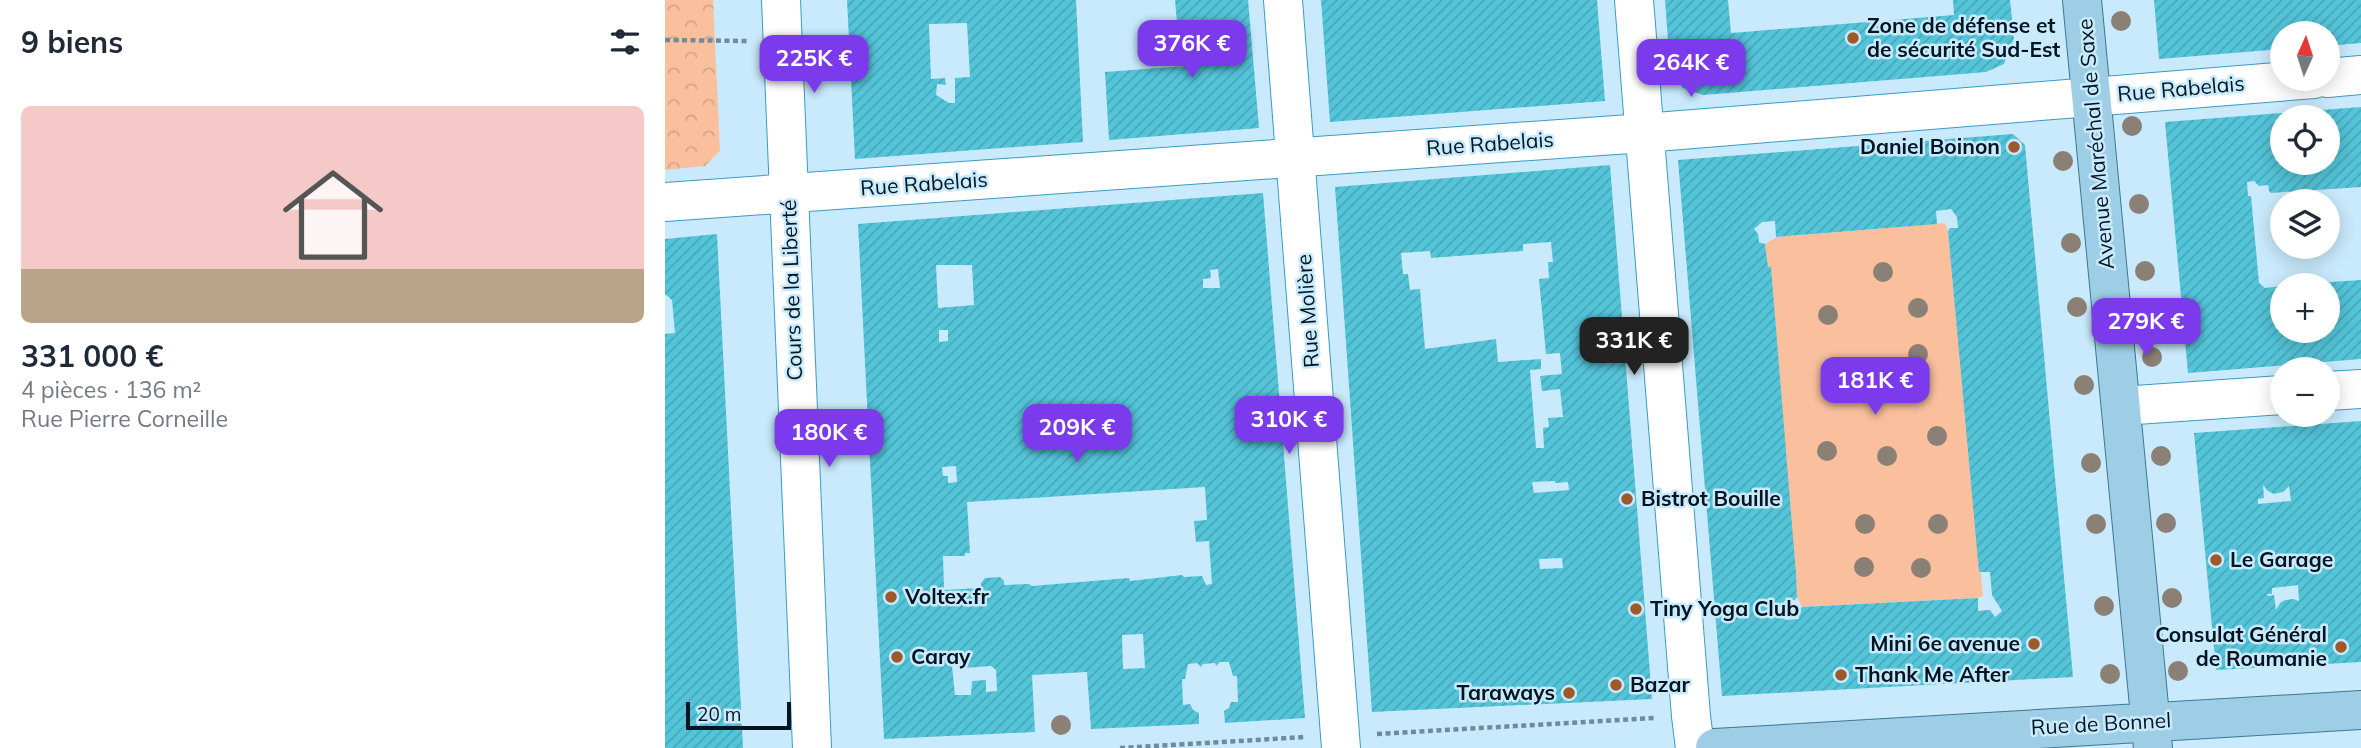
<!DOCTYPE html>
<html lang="fr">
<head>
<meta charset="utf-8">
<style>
	:root { --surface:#fff; --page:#f6f6f7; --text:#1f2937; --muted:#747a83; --accent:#7c3aed }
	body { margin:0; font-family:Mulish,sans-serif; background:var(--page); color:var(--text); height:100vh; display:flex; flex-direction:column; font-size:26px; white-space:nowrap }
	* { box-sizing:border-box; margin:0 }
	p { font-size:23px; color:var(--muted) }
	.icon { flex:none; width:38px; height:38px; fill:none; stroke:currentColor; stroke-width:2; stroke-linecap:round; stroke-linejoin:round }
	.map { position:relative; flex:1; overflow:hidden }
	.panel { display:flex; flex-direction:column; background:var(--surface); width:665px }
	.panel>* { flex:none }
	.needle { width:46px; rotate:3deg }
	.tools { position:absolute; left:1605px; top:21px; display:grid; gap:14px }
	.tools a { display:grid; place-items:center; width:70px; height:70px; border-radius:50%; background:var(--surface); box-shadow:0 4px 18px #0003; font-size:35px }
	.scale { position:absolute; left:21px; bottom:18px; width:105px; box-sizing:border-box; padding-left:7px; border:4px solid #001522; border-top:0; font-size:19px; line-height:24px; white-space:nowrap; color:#001522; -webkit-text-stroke:5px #c8eafc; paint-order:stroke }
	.price { position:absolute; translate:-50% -60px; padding:0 16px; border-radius:14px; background:var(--accent); color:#fff; font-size:23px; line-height:46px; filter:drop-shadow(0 2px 4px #0008) }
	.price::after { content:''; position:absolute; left:50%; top:42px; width:21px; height:16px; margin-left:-10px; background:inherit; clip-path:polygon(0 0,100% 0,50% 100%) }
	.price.selected { background:#222; color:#fff }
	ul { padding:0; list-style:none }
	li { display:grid; align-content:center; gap:14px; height:371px; padding:0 21px }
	li span { display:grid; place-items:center; height:217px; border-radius:10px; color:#555 }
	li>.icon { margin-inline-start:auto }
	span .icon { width:126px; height:126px; fill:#fffc; stroke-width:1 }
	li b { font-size:30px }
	h2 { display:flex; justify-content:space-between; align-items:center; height:84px; padding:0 21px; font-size:30px }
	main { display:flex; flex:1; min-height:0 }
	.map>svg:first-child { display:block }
	.park { fill:url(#park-crowns) }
	.garden { fill:#fac09e }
	.building { fill:url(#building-hatch); fill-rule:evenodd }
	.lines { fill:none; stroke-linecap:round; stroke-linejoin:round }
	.minor-casing { stroke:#3b9ac6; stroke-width:40 }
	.major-casing { stroke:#3c7896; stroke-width:40 }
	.path { stroke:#6f8b9b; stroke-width:4.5; stroke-dasharray:5 3.5; stroke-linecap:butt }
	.minor { stroke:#fff; stroke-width:38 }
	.major { stroke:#9ecee6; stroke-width:38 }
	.tree { fill:#8a8075 }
	.poi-dot { fill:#9d582b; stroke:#c8eafc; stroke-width:2.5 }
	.labels { text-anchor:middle; stroke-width:5; stroke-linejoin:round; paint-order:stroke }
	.poi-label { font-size:21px; font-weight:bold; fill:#001522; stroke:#c8eafc; text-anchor:start }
	.street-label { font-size:21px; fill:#001522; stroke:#c8eafc }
</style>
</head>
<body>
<main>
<section class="panel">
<h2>9 biens<svg class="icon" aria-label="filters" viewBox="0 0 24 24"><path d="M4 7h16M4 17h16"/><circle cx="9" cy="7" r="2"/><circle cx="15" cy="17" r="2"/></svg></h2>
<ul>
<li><span style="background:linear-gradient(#f6c9c9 75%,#b9a48a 0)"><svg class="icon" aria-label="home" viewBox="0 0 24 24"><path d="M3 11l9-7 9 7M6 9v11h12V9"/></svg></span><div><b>331 000 €</b><p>4 pièces · 136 m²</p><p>Rue Pierre Corneille</p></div></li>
</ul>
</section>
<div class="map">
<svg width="1696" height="748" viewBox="0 0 1696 748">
	<defs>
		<pattern id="park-crowns" width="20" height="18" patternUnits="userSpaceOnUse" patternTransform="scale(1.75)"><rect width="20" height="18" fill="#fac09e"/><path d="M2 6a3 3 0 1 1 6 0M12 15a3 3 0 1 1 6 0" fill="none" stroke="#d4a488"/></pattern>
		<pattern id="building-hatch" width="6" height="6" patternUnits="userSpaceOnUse" patternTransform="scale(1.75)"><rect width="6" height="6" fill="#54c4d9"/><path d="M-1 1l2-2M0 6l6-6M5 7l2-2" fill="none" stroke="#47a8ba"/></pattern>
	</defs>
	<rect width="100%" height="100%" fill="#c8eafc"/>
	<!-- park -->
	<path class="park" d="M0,0h48l7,151 -15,15 -40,4z"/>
	<!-- garden -->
	<path class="garden" d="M1280,223l3,8 35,365 -7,2 -174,9 -5,-10 -26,-329 -3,-1 -3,-23 12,-7z"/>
	<!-- building -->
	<path class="building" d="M182,0h229l7,142 -228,17zM302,23l3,54 -15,1v25h-6l-13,-8 1,-11 9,1 -1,-7 -14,1 -2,-55z
		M510,0h73l11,128 -150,12 -4,-68 94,-7 -2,-32 -19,1z
		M656,0h276l8,101 -275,21z
		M1000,0h63l3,33 223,-18 -1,-15h57l4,38 -10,26 -18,8 -283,23 -20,-7 -13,-21z
		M1489,0h207v43l-34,3v-13h-45v16l-123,10z
		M1696,107v80l-90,6 -2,-2 -1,-6 -9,1 -5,-5 -7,1 1,14h3l8,87 6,5 17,-2v45h45v-46h-11v-2l45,-3v79l-173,14 -23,-251zM1617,117h45v46h-45z
		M1348,134l12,11 48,532 -351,19 -44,-536zM1286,209l6,8 1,11h-8l-2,3 31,341h11l2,23 10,16 -7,6 -5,-7 -12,1v-13l-176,9 -4,5 1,7 -14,1 -1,-19 11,-1 2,-3 -1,-23 -25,-307h-3l-3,-23 -6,-2 -1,-8 -4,-5 8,-7 13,-1 1,16 161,-13 -1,-13z
		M945,165l42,534 -280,13 -37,-525zM886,242l2,20h-5l1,16 -10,1 7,75 14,-1 2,21 -22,2 2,15 18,-2 3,28 -15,1 1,9 -6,1 1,20h-8l-6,-78 11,-1v-10l-43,3 -2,-23 -71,10 -5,-60 -10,1 -2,-16h-5l-2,-21 29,-2 1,7 92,-7v-7zM890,481v2l13,-1 1,8 -35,3 -2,-11zM897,558l1,10 -23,1 -1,-10z
		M598,193l42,525 -80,5 -1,-12 5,-3 2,-6h7l-1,-26h-4l-4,-14h-9l-4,4 -1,-3 -12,1 -2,3 -4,-4 -9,1 -3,15h-3l1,26 7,-1 3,6 6,3v11l-108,5 -4,-57 -55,3 3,57 -151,7 -26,-515zM271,265h36l2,40 -36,3zM553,269l2,19h-17v-9l8,-1 -1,-8zM274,330h9v11l-9,1zM291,466l1,16 -9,1v-7h-5l-1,-9zM540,487l2,33 -13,1 2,21 13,-1 3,43 -6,1 -4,-9 -18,1 -2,-2 -52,6 -1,-3 -97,8 -3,-2 -25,1v-4l-4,-4 -15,1 -4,5v5l-37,2 -1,-34h22v-3h5l-3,-51zM478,634l2,34 -22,1 -1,-34zM292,661l7,7 27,-2 5,4 1,21 -11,1v-12l-14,1 -1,14h-16l-3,-29z
		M52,234l26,514h-78v-414l10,-1 -3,-33 -7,-6v-55z
		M1696,421v241l-145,8 -22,-237zM1598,485l5,6 6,3 9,-2 6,-6 2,15 -33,3v-5l6,-1zM1633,585l1,16 -6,-2 -8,1 -5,3 -4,7 -2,-15 -6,1 -1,-2h5v-6z"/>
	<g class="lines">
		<defs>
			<path id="minor" d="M116,0l31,748
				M618,0l58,748
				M969,0l57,716 4,32
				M1662,78l34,-3
				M0,202l979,-69 670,-54
				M1662,391l34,-2
				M1456,406l161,-11"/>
			<path id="major" d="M1417,0l71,748
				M1050,748l646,-38"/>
		</defs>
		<!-- minor casing -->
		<use href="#minor" class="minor-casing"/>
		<!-- major casing -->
		<use href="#major" class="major-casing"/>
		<!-- path -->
		<path class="path" d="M0,40l82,1
			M712,734l277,-16
			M455,748l185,-11"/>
		<!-- minor -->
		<use href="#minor" class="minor"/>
		<!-- major -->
		<use href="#major" class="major"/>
	</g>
	<!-- trees -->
	<g class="tree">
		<circle cx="1456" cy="21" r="10"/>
		<circle cx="1467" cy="126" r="10"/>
		<circle cx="1398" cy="161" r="10"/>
		<circle cx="1474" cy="204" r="10"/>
		<circle cx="1406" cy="243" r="10"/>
		<circle cx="1480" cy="271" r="10"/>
		<circle cx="1218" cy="272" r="10"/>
		<circle cx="1412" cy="307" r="10"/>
		<circle cx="1253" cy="308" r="10"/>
		<circle cx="1163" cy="315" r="10"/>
		<circle cx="1253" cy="354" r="10"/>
		<circle cx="1487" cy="357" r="10"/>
		<circle cx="1419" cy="385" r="10"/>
		<circle cx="1212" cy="390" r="10"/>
		<circle cx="1272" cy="436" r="10"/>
		<circle cx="1162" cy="451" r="10"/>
		<circle cx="1222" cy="456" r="10"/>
		<circle cx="1496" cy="456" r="10"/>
		<circle cx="1426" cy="463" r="10"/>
		<circle cx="1501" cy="523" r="10"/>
		<circle cx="1200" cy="524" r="10"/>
		<circle cx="1273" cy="524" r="10"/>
		<circle cx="1431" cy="524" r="10"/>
		<circle cx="1199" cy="567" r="10"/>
		<circle cx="1256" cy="568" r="10"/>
		<circle cx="1507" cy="598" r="10"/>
		<circle cx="1439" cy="606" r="10"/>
		<circle cx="1513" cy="671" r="10"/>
		<circle cx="1445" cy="674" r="10"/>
		<circle cx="396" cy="725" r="10"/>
	</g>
	<!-- markers -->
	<g class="poi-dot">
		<circle cx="1188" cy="38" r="7"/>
		<circle cx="1349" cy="147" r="7"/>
		<circle cx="962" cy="499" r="7"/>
		<circle cx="1551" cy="560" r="7"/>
		<circle cx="226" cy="597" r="7"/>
		<circle cx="971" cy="609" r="7"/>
		<circle cx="1369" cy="644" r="7"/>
		<circle cx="1676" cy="647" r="7"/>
		<circle cx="232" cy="657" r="7"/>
		<circle cx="1176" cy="675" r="7"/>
		<circle cx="951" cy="685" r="7"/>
		<circle cx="904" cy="693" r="7"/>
	</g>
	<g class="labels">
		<!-- poi labels -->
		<g class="poi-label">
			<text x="1202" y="33">Zone de défense et<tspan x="1202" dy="24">de sécurité Sud-Est</tspan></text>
			<text x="1335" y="154" text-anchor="end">Daniel Boinon</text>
			<text x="976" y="506">Bistrot Bouille</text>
			<text x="1565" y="567">Le Garage</text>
			<text x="240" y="604">Voltex.fr</text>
			<text x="985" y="616">Tiny Yoga Club</text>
			<text x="1662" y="642" text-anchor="end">Consulat Général<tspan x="1662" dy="24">de Roumanie</tspan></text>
			<text x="1355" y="651" text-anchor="end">Mini 6e avenue</text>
			<text x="246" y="664">Caray</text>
			<text x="1190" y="682">Thank Me After</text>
			<text x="965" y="692">Bazar</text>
			<text x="890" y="700" text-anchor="end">Taraways</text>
		</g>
		<!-- street labels -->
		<g class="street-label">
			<text transform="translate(1516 89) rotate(-5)" y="7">Rue Rabelais</text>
			<text transform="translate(825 144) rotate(-4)" y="7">Rue Rabelais</text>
			<text transform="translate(1431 144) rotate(-95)" y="7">Avenue Maréchal de Saxe</text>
			<text transform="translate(259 184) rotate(-4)" y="7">Rue Rabelais</text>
			<text transform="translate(127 290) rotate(-92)" y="7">Cours de la Liberté</text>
			<text transform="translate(643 311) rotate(-94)" y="7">Rue Molière</text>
			<text transform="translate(1436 724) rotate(-3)" y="7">Rue de Bonnel</text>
		</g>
	</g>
</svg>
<div class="tools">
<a><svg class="needle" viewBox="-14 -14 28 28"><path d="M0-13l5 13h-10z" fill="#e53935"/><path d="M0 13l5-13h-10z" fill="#747a83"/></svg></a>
<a><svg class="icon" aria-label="locate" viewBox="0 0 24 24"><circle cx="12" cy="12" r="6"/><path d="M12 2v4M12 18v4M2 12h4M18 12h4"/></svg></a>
<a><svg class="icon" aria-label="layers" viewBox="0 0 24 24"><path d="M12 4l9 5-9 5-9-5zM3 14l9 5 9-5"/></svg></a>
<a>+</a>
<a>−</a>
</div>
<div class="scale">20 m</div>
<b class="price" style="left:527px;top:80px">376K €</b>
<b class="price" style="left:149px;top:95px">225K €</b>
<b class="price" style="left:1026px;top:99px">264K €</b>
<b class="price" style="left:1481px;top:358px">279K €</b>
<b class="price selected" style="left:969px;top:377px">331K €</b>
<b class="price" style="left:1210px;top:417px">181K €</b>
<b class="price" style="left:624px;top:456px">310K €</b>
<b class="price" style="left:412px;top:464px">209K €</b>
<b class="price" style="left:164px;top:469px">180K €</b>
</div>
</main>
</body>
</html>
